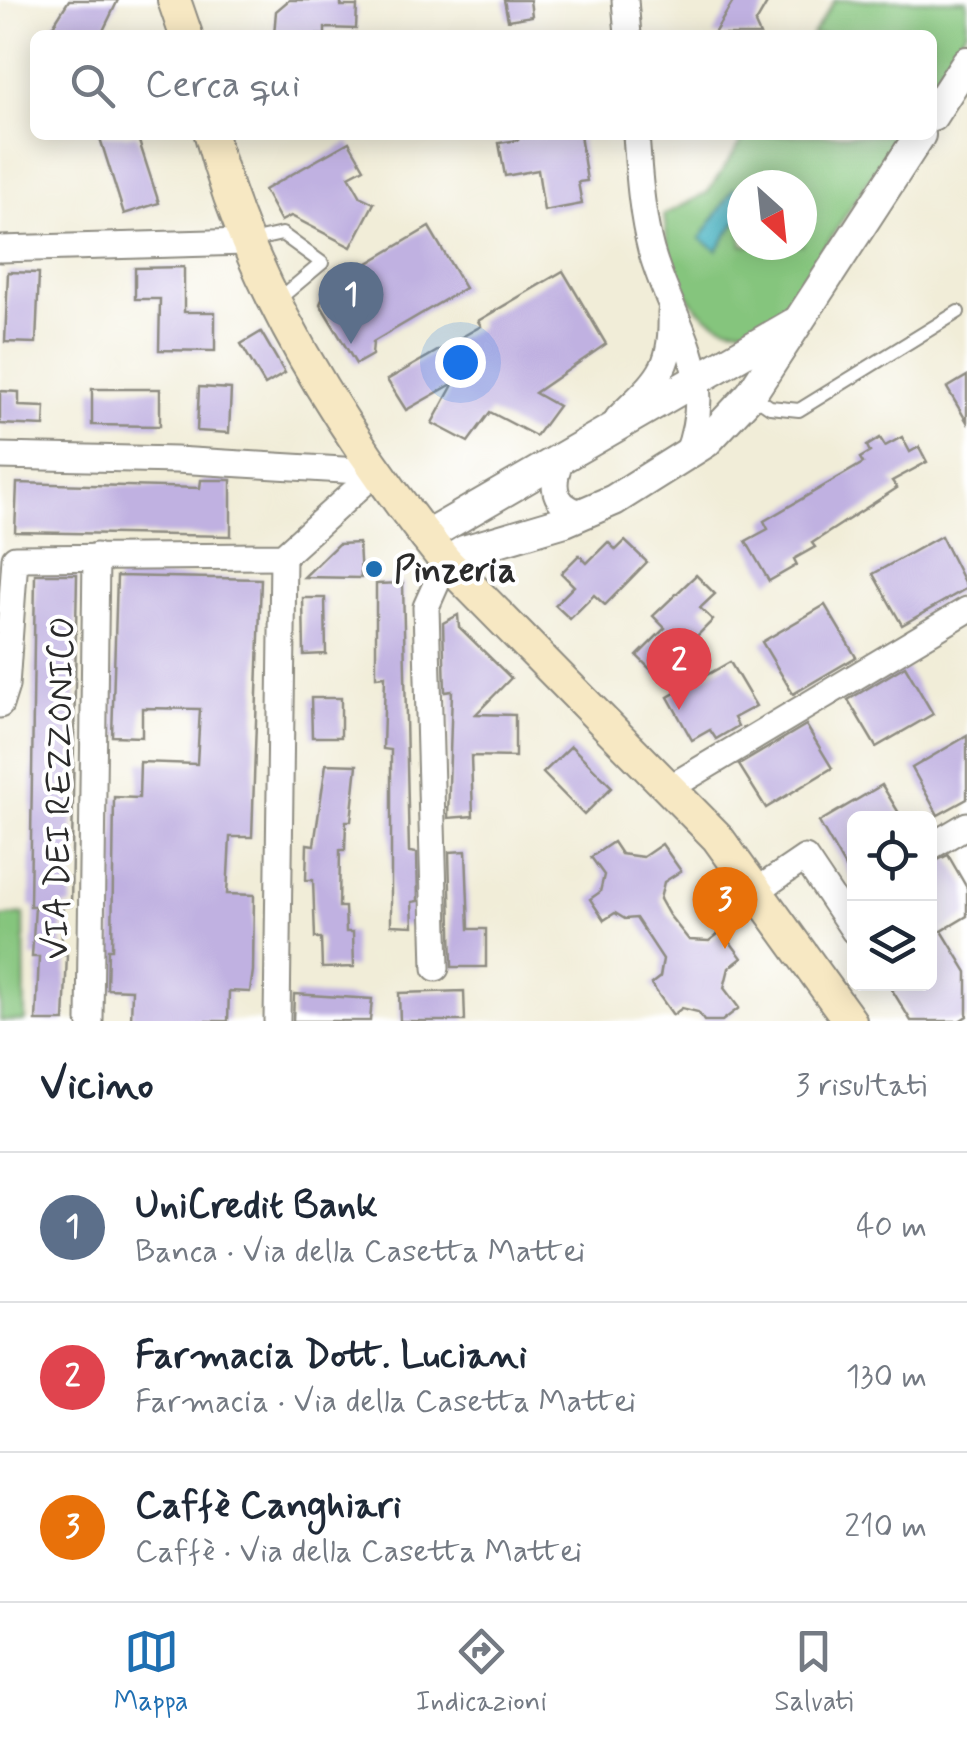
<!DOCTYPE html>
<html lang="it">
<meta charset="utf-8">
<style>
body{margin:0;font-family:Mynerve,sans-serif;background:#f6f6f7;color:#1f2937}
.controls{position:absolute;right:30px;bottom:30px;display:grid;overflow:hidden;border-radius:15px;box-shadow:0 5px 25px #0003}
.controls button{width:90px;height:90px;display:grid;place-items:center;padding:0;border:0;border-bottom:2px solid #e0e1e3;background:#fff;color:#1f2937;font:50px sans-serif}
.compass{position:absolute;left:727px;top:170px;width:90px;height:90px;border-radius:50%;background:#fff;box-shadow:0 5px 25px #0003;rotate:153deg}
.you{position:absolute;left:460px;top:362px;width:35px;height:35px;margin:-25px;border:8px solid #fff;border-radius:50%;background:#1a73e8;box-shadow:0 0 0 15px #1a73e833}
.badge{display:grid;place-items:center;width:65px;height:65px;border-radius:50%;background:#1f6fb2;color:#fff;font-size:32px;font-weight:700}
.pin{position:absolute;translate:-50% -82px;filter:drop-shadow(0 2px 5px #0008)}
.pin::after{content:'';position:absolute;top:52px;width:35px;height:30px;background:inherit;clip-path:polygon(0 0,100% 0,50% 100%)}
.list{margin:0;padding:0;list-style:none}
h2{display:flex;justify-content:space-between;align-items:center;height:130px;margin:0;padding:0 40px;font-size:42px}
h2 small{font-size:32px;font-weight:400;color:#747a83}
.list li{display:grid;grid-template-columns:65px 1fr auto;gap:30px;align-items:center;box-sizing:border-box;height:150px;padding:0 40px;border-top:2px solid #e0e1e3}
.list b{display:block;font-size:38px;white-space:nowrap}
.list p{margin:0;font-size:32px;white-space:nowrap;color:#747a83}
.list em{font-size:32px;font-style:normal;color:#747a83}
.icon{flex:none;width:55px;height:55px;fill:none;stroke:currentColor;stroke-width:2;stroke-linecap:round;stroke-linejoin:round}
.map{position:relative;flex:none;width:967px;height:1021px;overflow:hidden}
.search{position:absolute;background:#fff;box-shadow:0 5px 25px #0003;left:30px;right:30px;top:30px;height:110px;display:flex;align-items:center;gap:25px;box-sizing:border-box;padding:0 35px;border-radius:15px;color:#747a83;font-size:38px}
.sheet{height:580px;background:#fff}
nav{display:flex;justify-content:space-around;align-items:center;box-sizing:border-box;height:140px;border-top:2px solid #e0e1e3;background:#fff;font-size:28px;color:#747a83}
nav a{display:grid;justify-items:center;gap:5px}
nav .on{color:#1f6fb2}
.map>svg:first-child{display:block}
</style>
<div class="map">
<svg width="967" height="1021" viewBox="0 0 967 1021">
<rect width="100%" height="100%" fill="#fff"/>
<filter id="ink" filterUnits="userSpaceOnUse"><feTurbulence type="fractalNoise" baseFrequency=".01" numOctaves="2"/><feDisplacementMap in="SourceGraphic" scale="20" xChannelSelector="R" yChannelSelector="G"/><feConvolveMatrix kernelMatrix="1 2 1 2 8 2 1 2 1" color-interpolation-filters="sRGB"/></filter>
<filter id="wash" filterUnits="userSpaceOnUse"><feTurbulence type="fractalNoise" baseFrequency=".0048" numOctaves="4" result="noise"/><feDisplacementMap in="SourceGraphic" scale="40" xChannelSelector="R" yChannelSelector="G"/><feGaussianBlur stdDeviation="2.25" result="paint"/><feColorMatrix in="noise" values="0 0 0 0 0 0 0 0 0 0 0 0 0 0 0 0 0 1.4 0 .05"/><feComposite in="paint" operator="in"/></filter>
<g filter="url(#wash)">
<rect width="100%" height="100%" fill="#f1edd8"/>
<g fill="#85c57d" stroke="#587854" stroke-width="2.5" fill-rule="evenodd">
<polygon points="835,0 967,0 967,29 932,83 932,35 812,35"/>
<path d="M746,135H898L789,302C741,353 691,322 672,262C667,247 666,230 664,215L708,192ZM742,185H802V245H742Z"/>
<polygon points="24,914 25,1021 0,1021 0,917"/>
</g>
<polygon fill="#46b3c2" stroke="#386f76" stroke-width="2.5" points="734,188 742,193 742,213 717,250 700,239"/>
<g id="blocks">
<g fill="#c0b1e1">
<polygon points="69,0 118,0 101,35 47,35"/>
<polygon points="289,0 341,0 341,6 357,6 356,29 325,28 325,35 274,35 276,11"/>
<polygon points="504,0 530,0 532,16 508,20"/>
<polygon points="734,0 769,0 755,24 760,35 713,35"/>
<polygon points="99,135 137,135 159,203 124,214"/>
<polygon points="517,135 580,135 587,181 578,182 582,204 544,211 538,170 505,176 499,143 518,140"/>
<polygon points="349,142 364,168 349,176 361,197 374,203 351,247 291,216 281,221 264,190"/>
<polygon points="429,227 465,288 373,342 372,355 356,364 320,304 328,287 335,290 339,280 347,283 353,272"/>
<polygon points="184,267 184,312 215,312 215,351 159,350 160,299 135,299 135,268"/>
<polygon points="563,271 606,344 535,393 558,406 536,436 490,412 468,442 432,423 454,383 406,410 387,380 481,326 478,321"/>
<polygon points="8,272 39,273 36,343 5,342"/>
<polygon points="261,332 285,373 265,385 241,344"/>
<polygon points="967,376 967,422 947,388"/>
<polygon points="199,387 231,389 229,433 197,431"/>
<polygon points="92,389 160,389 160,426 92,425"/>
<polygon points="0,391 19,392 19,406 45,407 44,426 0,424"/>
<polygon points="902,437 910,452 919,447 927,462 892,481 897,488 812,543 815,547 794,559 797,565 769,581 746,541 768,529 764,521 863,463 860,458 870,452 867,446 880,438 885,446"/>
<polygon points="201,480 231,480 231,536 15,532 17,483 200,488"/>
<polygon points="941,536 967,588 902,625 873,574"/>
<polygon points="625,541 647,562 605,605 594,595 570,619 555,605 574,586 561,573 579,555 587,563 608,542 616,550"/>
<polygon points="359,543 361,578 304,577 338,544"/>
<polygon points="35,574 77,574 71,906 63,906 61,955 67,955 64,1021 36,1021 39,957 32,957 35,906 30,906"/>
<polygon points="696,575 715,594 700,608 713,620 657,676 637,656 665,628 653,616"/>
<polygon points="117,576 261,579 252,837 230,837 227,894 254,895 253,971 250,992 229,991 228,1021 131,1021 132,990 107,989 108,949 112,949 114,797 139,798 140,762 197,764 200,709 142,708 142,737 112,736"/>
<polygon points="403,583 409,852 417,853 418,901 412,902 413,926 391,925 391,750 383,749 385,676 376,677 376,584"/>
<polygon points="303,598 325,598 326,654 304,655"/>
<polygon points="825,605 856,657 793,694 762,642"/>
<polygon points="458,615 459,627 511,678 476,714 515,715 515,757 471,756 473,816 448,818 452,691 445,692 443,623"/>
<polygon points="730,662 756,706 734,718 738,726 716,739 710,730 692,740 668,697"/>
<polygon points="905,666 933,714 876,747 848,700"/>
<polygon points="311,698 341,698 341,737 312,737"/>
<polygon points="806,725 832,768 766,808 739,765"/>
<polygon points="967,736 967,799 938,815 912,768"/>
<polygon points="571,746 612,787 584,815 543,773"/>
<polygon points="326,764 357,765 351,821 346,821 345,850 340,850 339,907 345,907 346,932 353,932 354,967 322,968 321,938 315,938 313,880 306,880 307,844 314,845"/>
<polygon points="882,785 902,818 854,818 854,883 819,822"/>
<polygon points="613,842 621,854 643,857 662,844 681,871 664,882 660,899 669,915 689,940 709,941 722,931 742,958 729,968 724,988 739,1008 722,1021 704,1021 698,1012 682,1008 673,1015 651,984 660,977 663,959 636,918 625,919 615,913 604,920 590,899 600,892 604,875 591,857"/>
<polygon points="466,851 469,929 486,929 486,967 452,967 449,852"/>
<polygon points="948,855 967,888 967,916 942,931 967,972 967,1016 959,1021 911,1021 892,990 902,984 930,984 930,864"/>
<polygon points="464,991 465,1021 400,1021 399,993"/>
<polygon points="294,994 372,999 370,1021 293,1021"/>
</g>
</g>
</g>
<g filter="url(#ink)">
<use href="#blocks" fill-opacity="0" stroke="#8e8c82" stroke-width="2.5"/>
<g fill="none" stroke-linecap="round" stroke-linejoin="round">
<defs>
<g id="service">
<polyline points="250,241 282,234 322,263 278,300"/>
<polyline points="751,394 770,407 799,410 958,312"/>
</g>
<g id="minor">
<polyline points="625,0 628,35"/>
<path d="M636,135C639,173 641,212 651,250C673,327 719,371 687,455"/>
<polyline points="0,249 246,242"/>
<path d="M618,418C657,379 673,371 671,313"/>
<polyline points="0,456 176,460 376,472"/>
<path d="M560,462C549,490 556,508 586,514"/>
<polyline points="0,705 6,686 15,558 283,556 376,472"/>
<polyline points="671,787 967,610"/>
<polyline points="930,847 967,825"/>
<polyline points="758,890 805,858 854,931"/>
<polyline points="436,968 426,607 446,562"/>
<polyline points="90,1021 96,556"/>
<polyline points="277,1021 283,556"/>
</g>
<g id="tertiary">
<polyline points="932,116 967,62"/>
<polyline points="425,537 793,324"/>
<polyline points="446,562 464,551 565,521 614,500 706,442 751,394 920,135"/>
</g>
<g id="secondary">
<polyline points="174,0 186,35"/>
<path d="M211,135C252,292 345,437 446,562L717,837L850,1021"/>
</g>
</defs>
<use href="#service" stroke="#8e8c82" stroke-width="16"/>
<use href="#minor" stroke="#8e8c82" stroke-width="29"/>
<use href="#tertiary" stroke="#8e8c82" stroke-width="34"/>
<use href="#secondary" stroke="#8e8c82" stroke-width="36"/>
<use href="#service" stroke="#fff" stroke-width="12"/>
<use href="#minor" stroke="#fff" stroke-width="25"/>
<use href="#tertiary" stroke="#fff" stroke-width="30"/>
<use href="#secondary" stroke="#f7e8c3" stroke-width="32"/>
</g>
</g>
<circle fill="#1f6fb2" stroke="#fff" stroke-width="4" cx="374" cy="569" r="10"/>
<g text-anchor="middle" stroke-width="8" stroke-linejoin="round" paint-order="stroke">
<g font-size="35" font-weight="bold" fill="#2b2b2b" stroke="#fff" text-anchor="start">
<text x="394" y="581">Pinzeria</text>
</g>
<g font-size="35" fill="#2b2b2b" stroke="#fff">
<text transform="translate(58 788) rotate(-89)" y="12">VIA DEI REZZONICO</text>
</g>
</g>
</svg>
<div class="controls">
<button><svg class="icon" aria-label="locate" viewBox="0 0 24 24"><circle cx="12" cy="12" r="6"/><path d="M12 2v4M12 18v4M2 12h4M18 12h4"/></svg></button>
<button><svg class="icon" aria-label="layers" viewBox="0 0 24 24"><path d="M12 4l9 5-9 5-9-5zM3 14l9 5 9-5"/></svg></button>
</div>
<svg class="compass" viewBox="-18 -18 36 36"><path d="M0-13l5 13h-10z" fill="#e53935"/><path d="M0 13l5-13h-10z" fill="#747a83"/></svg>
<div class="you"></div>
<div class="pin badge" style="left:351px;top:344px;background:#5c6f8a">1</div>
<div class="pin badge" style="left:679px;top:710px;background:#e0444e">2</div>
<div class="pin badge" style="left:725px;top:949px;background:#e8710a">3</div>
<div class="search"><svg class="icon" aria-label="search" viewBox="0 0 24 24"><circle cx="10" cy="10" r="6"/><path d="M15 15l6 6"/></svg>Cerca qui</div>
</div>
<section class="sheet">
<h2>Vicino<small>3 risultati</small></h2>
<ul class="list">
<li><span class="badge" style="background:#5c6f8a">1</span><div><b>UniCredit Bank</b><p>Banca · Via della Casetta Mattei</p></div><em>40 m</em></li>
<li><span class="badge" style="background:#e0444e">2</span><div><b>Farmacia Dott. Luciani</b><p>Farmacia · Via della Casetta Mattei</p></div><em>130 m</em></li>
<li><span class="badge" style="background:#e8710a">3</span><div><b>Caffè Canghiari</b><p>Caffè · Via della Casetta Mattei</p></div><em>210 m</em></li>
</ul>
</section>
<nav>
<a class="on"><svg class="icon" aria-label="map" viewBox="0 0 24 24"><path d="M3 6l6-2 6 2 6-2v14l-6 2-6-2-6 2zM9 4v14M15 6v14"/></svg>Mappa</a>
<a><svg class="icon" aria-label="directions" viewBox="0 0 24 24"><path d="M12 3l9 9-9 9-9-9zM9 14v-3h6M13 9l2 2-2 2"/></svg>Indicazioni</a>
<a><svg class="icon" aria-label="saved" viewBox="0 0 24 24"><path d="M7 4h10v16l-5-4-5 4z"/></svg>Salvati</a>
</nav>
